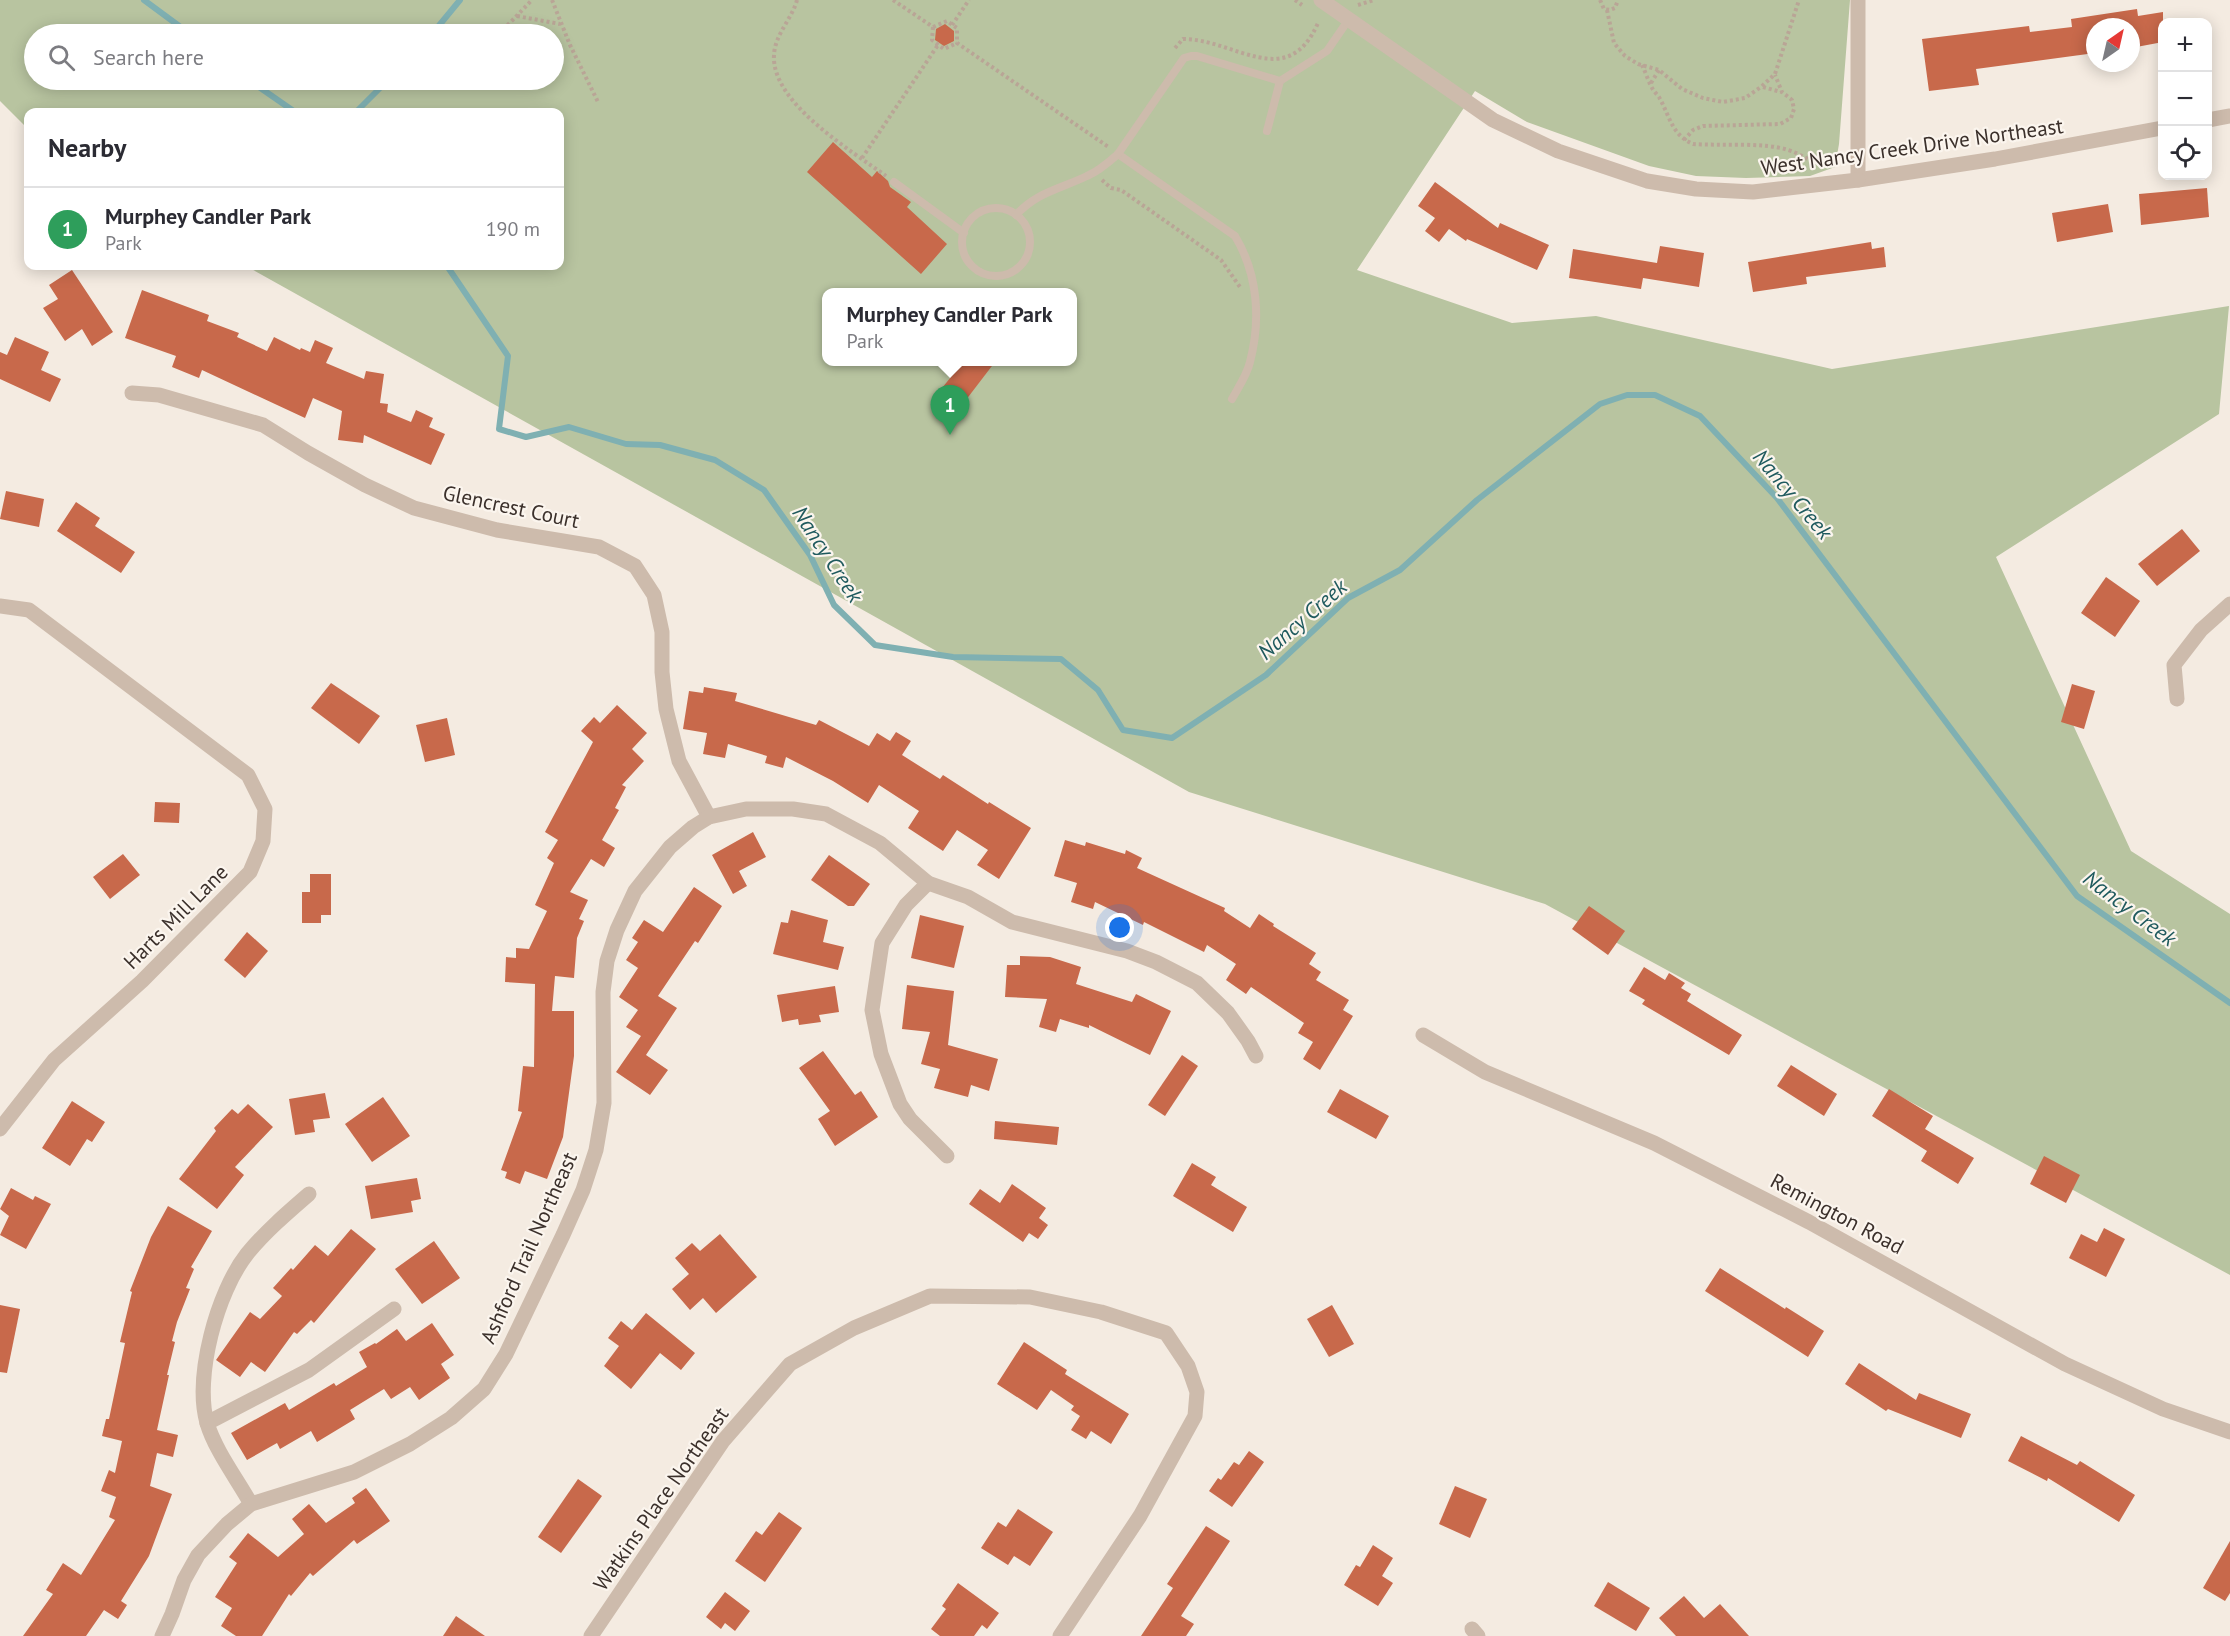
<!DOCTYPE html>
<meta charset="utf-8">
<style>
body{margin:0;font-family:"PT Sans",sans-serif;background:#f2f2f3;color:#2b2b33}
.controls{position:absolute;right:18px;top:18px;display:grid;overflow:hidden;border-radius:12px;box-shadow:0 3px 15px #0003}
.controls button{width:54px;height:54px;display:grid;place-items:center;padding:0;border:0;border-bottom:2px solid #e1e1e2;background:#fff;color:#2b2b33;font:30px sans-serif}
.compass{position:absolute;left:2086px;top:18px;width:54px;height:54px;border-radius:50%;background:#fff;box-shadow:0 3px 15px #0003;rotate:34deg}
.you{position:absolute;left:1120px;top:928px;width:21px;height:21px;margin:-15px;border:4px solid #fff;border-radius:50%;background:#1a73e8;box-shadow:0 0 0 9px #1a73e833}
.badge{display:grid;place-items:center;width:39px;height:39px;border-radius:50%;background:#0b8043;color:#fff;font-size:20px;font-weight:700}
.pin{position:absolute;translate:-50% -50px;filter:drop-shadow(0 2px 3px #0008)}
.pin::after{content:'';position:absolute;top:32px;width:21px;height:18px;background:inherit;clip-path:polygon(0 0,100% 0,50% 100%)}
.popup{position:absolute;left:822px;top:288px;width:255px;height:78px;box-sizing:border-box;display:grid;place-content:center;border-radius:12px;background:#fff;filter:drop-shadow(0 2px 4px #0005);font-size:20px;white-space:nowrap;color:#7c7c81}
.popup b{font-size:22px;color:#2b2b33}
.popup::after{content:'';position:absolute;left:50%;top:100%;margin-left:-12px;border:12px solid transparent;border-top-color:#fff}
.list{margin:0;padding:0;list-style:none}
h2{display:flex;justify-content:space-between;align-items:center;height:78px;margin:0;padding:0 24px;font-size:26px}
h2 small{font-size:20px;font-weight:400;color:#7c7c81}
.list li{display:grid;grid-template-columns:39px 1fr auto;gap:18px;align-items:center;box-sizing:border-box;height:84px;padding:0 24px;border-top:2px solid #e1e1e2}
.list b{display:block;font-size:22px;white-space:nowrap}
.list p{margin:0;font-size:20px;white-space:nowrap;color:#7c7c81}
.list em{font-size:20px;font-style:normal;color:#7c7c81}
.icon{flex:none;width:33px;height:33px;fill:none;stroke:currentColor;stroke-width:2;stroke-linecap:round;stroke-linejoin:round}
.map{position:relative;flex:none;width:2230px;height:1636px;overflow:hidden}
.search{position:absolute;background:#fff;box-shadow:0 3px 15px #0003;left:24px;top:24px;width:540px;height:66px;display:flex;align-items:center;gap:15px;box-sizing:border-box;padding:0 21px;border-radius:33px;color:#7c7c81;font-size:22px}
.panel{position:absolute;background:#fff;box-shadow:0 3px 15px #0003;left:24px;top:108px;width:540px;height:162px;border-radius:12px}
.map>svg:first-child{display:block}
</style>
<div class="map">
<svg width="2230" height="1636" viewBox="0 0 2230 1636">
<rect width="100%" height="100%" fill="#f4ebe1"/>
<path fill="#b8c4a0" fill-rule="evenodd" d="M0,0H1850L1839,144L1835,167L1810,176L1746,178L1696,176L1649,166L1527,122L1475,91L1357,270L1512,323L1596,316L1832,369L2229,306L2219,414L1996,557L2131,851L2230,914V1275L1545,904L1189,792L246,266H560V112H28V129L0,101ZM34,34H554V80H34ZM827,292H1073V362H827Z"/>
<g fill="none" stroke-linecap="round" stroke-linejoin="round">
<g stroke="#7fb0b2" stroke-width="6">
<polyline points="144,0 190,34"/>
<polyline points="432,34 460,0"/>
<polyline points="249,80 295,112"/>
<polyline points="356,112 388,80"/>
<polyline points="447,266 508,356 499,429 526,437 569,427 626,444 660,445 715,460 764,490 810,555 834,605 875,645 953,657 1061,659 1098,690 1123,730 1172,738 1266,675 1348,598 1400,570 1477,500 1600,404 1627,395 1655,395 1700,416 1777,498 2077,896 2230,1003"/>
</g>
</g>
<g fill="#c8694b">
<polygon points="2137,9 2138,16 2163,12 2163,42 2131,48 2131,27 2095,27 2095,53 1976,69 1979,85 1929,91 1922,39 2029,26 2030,32 2072,27 2071,19"/>
<polygon points="945,24 954,31 954,41 944,46 935,40 936,29"/>
<polygon points="833,142 872,177 877,171 888,181 890,187 911,202 907,207 947,244 921,274 807,172"/>
<polygon points="1435,182 1498,228 1500,223 1549,245 1537,270 1467,239 1466,241 1449,229 1439,242 1425,231 1435,218 1418,206"/>
<polygon points="2207,188 2209,217 2141,225 2139,194"/>
<polygon points="2108,204 2113,232 2057,242 2052,213"/>
<polygon points="1871,242 1872,249 1884,247 1886,267 1806,277 1807,284 1753,292 1748,262"/>
<polygon points="1660,246 1704,253 1699,287 1643,278 1641,289 1569,278 1573,249 1657,263"/>
<polygon points="72,270 113,332 92,346 82,329 65,341 43,308 58,299 49,285"/>
<polygon points="142,290 209,315 207,321 239,333 237,337 267,351 274,337 300,350 301,348 310,352 315,340 333,348 326,363 364,379 366,371 384,374 380,403 388,404 387,412 411,422 416,410 433,418 429,427 445,434 431,465 364,435 363,443 338,440 342,411 313,398 305,418 202,370 199,378 172,367 176,356 125,338"/>
<polygon points="15,337 49,352 41,370 61,379 50,402 0,379 0,352 7,355"/>
<polygon points="963,362 995,362 959,409 938,393"/>
<polygon points="6,491 44,499 39,527 0,519"/>
<polygon points="76,502 100,518 95,526 135,552 121,573 57,531"/>
<polygon points="2182,529 2200,551 2157,586 2138,564"/>
<polygon points="2106,577 2140,601 2115,637 2081,613"/>
<polygon points="331,683 380,716 359,744 311,708"/>
<polygon points="2072,684 2095,691 2084,729 2061,722"/>
<polygon points="704,687 737,693 735,701 816,725 819,720 869,746 877,733 890,741 896,732 911,741 902,755 940,779 943,775 988,804 989,802 1031,828 999,879 977,865 988,850 957,830 943,851 908,828 919,811 879,785 868,803 833,781 786,757 783,768 765,763 767,756 728,744 725,758 703,754 707,733 683,729 689,691 703,693"/>
<polygon points="617,705 647,733 632,749 644,761 622,785 626,787 615,808 619,810 602,840 615,848 604,867 591,859 570,892 588,900 579,919 584,921 577,938 574,978 555,976 552,1011 574,1011 574,1056 563,1137 547,1179 525,1171 520,1184 505,1178 507,1172 501,1170 522,1112 518,1111 523,1066 534,1067 535,984 505,982 506,957 516,958 516,948 529,949 547,911 535,905 554,863 547,858 558,840 545,832 593,742 581,731 594,717 600,723"/>
<polygon points="447,718 455,755 425,762 416,725"/>
<polygon points="155,802 180,803 179,823 154,822"/>
<polygon points="753,832 766,857 739,871 747,886 733,894 712,855"/>
<polygon points="1065,840 1085,846 1086,842 1125,854 1126,850 1142,858 1137,868 1225,908 1224,911 1250,928 1259,914 1274,924 1273,926 1316,953 1309,964 1321,972 1316,980 1349,1000 1343,1010 1353,1016 1320,1070 1303,1059 1313,1042 1298,1033 1304,1023 1251,987 1246,994 1226,980 1236,964 1207,945 1204,952 1144,922 1143,925 1095,902 1093,909 1071,902 1077,883 1054,876"/>
<polygon points="123,854 140,875 110,899 93,877"/>
<polygon points="829,855 870,884 854,906 848,906 811,880"/>
<polygon points="310,874 331,874 331,915 321,915 321,923 302,923 302,892 310,892"/>
<polygon points="694,887 722,906 698,943 695,941 658,996 677,1008 646,1055 668,1070 650,1095 616,1072 641,1036 626,1027 638,1010 619,997 638,968 626,960 638,942 632,938 644,920 663,932"/>
<polygon points="1589,906 1625,931 1608,955 1572,929"/>
<polygon points="791,910 828,920 823,942 844,947 838,970 773,954 781,922 788,923"/>
<polygon points="920,915 964,926 954,968 911,958"/>
<polygon points="247,932 268,951 245,978 224,960"/>
<polygon points="1020,956 1050,957 1081,967 1076,984 1132,1002 1136,994 1171,1011 1150,1055 1089,1025 1089,1028 1060,1019 1056,1032 1039,1027 1047,999 1005,997 1007,965 1020,965"/>
<polygon points="1644,967 1665,980 1669,973 1685,983 1681,988 1691,994 1687,1001 1742,1035 1729,1055 1642,1004 1645,1000 1629,991"/>
<polygon points="907,985 954,991 948,1045 998,1059 989,1091 971,1085 968,1097 934,1088 940,1069 921,1064 930,1032 902,1029"/>
<polygon points="835,986 839,1012 819,1015 821,1022 799,1025 798,1019 782,1022 777,995"/>
<polygon points="823,1051 855,1095 861,1091 878,1117 835,1146 818,1119 830,1111 799,1068"/>
<polygon points="1182,1055 1198,1066 1165,1116 1148,1105"/>
<polygon points="1791,1065 1837,1094 1824,1116 1777,1086"/>
<polygon points="1340,1089 1389,1116 1376,1139 1327,1112"/>
<polygon points="1889,1089 1933,1116 1925,1129 1974,1158 1958,1184 1921,1161 1927,1151 1872,1116"/>
<polygon points="325,1093 330,1118 313,1120 315,1132 295,1135 289,1099"/>
<polygon points="383,1097 410,1136 372,1162 345,1124"/>
<polygon points="72,1101 105,1122 92,1142 87,1139 70,1166 42,1148"/>
<polygon points="248,1104 273,1127 235,1167 244,1175 217,1209 179,1179 216,1131 214,1128 232,1109 238,1114"/>
<polygon points="995,1121 1059,1127 1057,1145 994,1139"/>
<polygon points="2044,1156 2080,1175 2066,1203 2030,1184"/>
<polygon points="1192,1163 1216,1177 1211,1185 1247,1207 1233,1232 1173,1196"/>
<polygon points="417,1178 421,1199 411,1201 413,1212 371,1219 365,1186"/>
<polygon points="1012,1184 1046,1208 1039,1218 1048,1225 1038,1239 1029,1233 1023,1242 969,1204 980,1189 1000,1203"/>
<polygon points="11,1188 33,1200 35,1196 51,1204 26,1249 0,1235 9,1216 0,1209"/>
<polygon points="168,1206 212,1231 191,1267 194,1269 186,1288 190,1289 177,1322 172,1341 175,1342 167,1375 169,1375 157,1430 178,1435 173,1457 157,1453 150,1486 172,1494 149,1556 121,1601 127,1605 118,1619 104,1610 86,1636 23,1636 53,1594 46,1590 63,1563 81,1575 115,1520 109,1517 116,1497 101,1491 109,1470 115,1473 122,1441 102,1436 106,1419 109,1419 125,1343 120,1342 132,1292 130,1291 151,1237"/>
<polygon points="2104,1228 2125,1239 2106,1277 2069,1258 2081,1234 2097,1242"/>
<polygon points="351,1229 376,1249 314,1323 311,1320 297,1334 294,1332 265,1372 251,1362 240,1377 216,1360 250,1312 260,1319 282,1296 273,1288 291,1268 293,1270 315,1245 328,1256"/>
<polygon points="720,1234 757,1277 716,1313 703,1298 690,1310 672,1289 689,1274 675,1258 692,1243 700,1251"/>
<polygon points="434,1241 460,1278 422,1304 395,1269"/>
<polygon points="1720,1268 1785,1309 1786,1307 1824,1331 1808,1357 1705,1291"/>
<polygon points="0,1305 20,1309 7,1373 0,1372"/>
<polygon points="1332,1305 1354,1344 1329,1357 1307,1319"/>
<polygon points="646,1313 695,1353 681,1370 660,1353 631,1389 604,1366 619,1346 608,1338 621,1321 632,1330"/>
<polygon points="432,1323 454,1355 441,1364 450,1378 419,1400 410,1387 391,1399 384,1389 350,1410 355,1419 317,1442 311,1431 280,1449 277,1443 247,1460 231,1433 285,1403 289,1410 334,1383 336,1386 367,1367 359,1352 375,1343 376,1344 397,1329 406,1341"/>
<polygon points="1024,1342 1067,1370 1065,1374 1129,1414 1111,1444 1091,1431 1086,1439 1071,1430 1080,1416 1071,1410 1074,1406 1051,1390 1037,1410 997,1384"/>
<polygon points="1859,1363 1916,1400 1919,1393 1971,1414 1961,1438 1888,1409 1886,1411 1845,1384"/>
<polygon points="2021,1436 2077,1465 2080,1461 2135,1495 2119,1522 2048,1478 2047,1481 2008,1461"/>
<polygon points="1249,1451 1264,1462 1232,1507 1209,1491 1218,1478 1221,1480 1234,1462 1239,1465"/>
<polygon points="578,1479 602,1496 561,1553 538,1537"/>
<polygon points="1455,1486 1487,1499 1470,1538 1439,1524"/>
<polygon points="366,1488 390,1521 357,1544 354,1540 313,1576 310,1573 291,1596 289,1594 262,1636 236,1636 221,1626 232,1608 215,1597 237,1563 229,1557 248,1533 278,1557 304,1534 292,1519 309,1504 326,1523 355,1503 352,1498"/>
<polygon points="1018,1509 1053,1532 1030,1566 1014,1556 1008,1565 981,1548 998,1522 1006,1527"/>
<polygon points="779,1512 802,1528 765,1582 735,1561 756,1531 762,1535"/>
<polygon points="1206,1526 1230,1541 1181,1616 1194,1624 1186,1636 1141,1636 1173,1588 1167,1584"/>
<polygon points="2230,1541 2230,1593 2225,1601 2203,1588"/>
<polygon points="1373,1545 1393,1558 1382,1576 1393,1583 1378,1606 1344,1585 1356,1565 1360,1567"/>
<polygon points="1608,1582 1650,1608 1636,1631 1594,1606"/>
<polygon points="958,1583 999,1613 987,1629 982,1625 974,1636 940,1636 931,1629 946,1609 942,1606"/>
<polygon points="725,1592 750,1611 735,1631 725,1623 721,1629 706,1617"/>
<polygon points="1684,1596 1704,1618 1720,1604 1749,1636 1676,1636 1659,1618"/>
<polygon points="456,1616 485,1636 443,1636"/>
</g>
<g fill="none" stroke-linecap="round" stroke-linejoin="round">
<g stroke="#b9a596" stroke-width="4" stroke-dasharray="3 3" stroke-linecap="butt">
<polyline points="552,0 570,45 598,102"/>
<path d="M797,0C792,19 775,34 774,55C771,103 852,151 886,176"/>
<polyline points="893,0 933,27"/>
<polyline points="1295,0 1302,5"/>
<polyline points="1600,0 1604,9 1610,10 1615,8 1618,0"/>
<polyline points="1358,5 1374,0"/>
<polyline points="1607,10 1614,43 1625,56 1638,64 1659,70 1682,89 1703,98 1723,102 1745,98 1761,87 1775,74 1799,0"/>
<polyline points="517,16 560,24"/>
<polyline points="952,25 969,0"/>
<polyline points="933,27 947,21 957,28 957,43 1110,148"/>
<polyline points="933,27 932,40 944,49 957,43"/>
<polyline points="499,34 532,0"/>
<path d="M1175,48L1183,39C1235,39 1287,93 1318,23"/>
<path d="M1642,65C1646,73 1649,84 1654,91C1656,94 1659,96 1660,99C1670,117 1672,135 1693,144C1720,146 1764,142 1788,150C1810,157 1806,164 1833,162"/>
<polyline points="1651,83 1659,70"/>
<polyline points="1763,87 1781,92"/>
<polyline points="1684,140 1693,130 1703,126 1780,124 1791,118 1794,109 1792,100 1782,92 1775,75"/>
<polyline points="862,158 938,45"/>
<polyline points="1102,180 1111,188 1121,190 1221,260 1240,287"/>
</g>
<g stroke="#cdbbac" stroke-width="8">
<polyline points="1267,131 1280,81 1327,51 1349,19"/>
<path d="M1118,154L1235,236C1258,274 1261,320 1250,362C1247,375 1238,388 1232,399"/>
<polyline points="894,182 964,233"/>
<circle cx="996" cy="242" r="34"/>
<path d="M1016,215C1037,192 1060,189 1087,176C1099,171 1109,162 1118,154L1184,58L1191,56H1197L1280,81"/>
</g>
<g stroke="#cdbbac" stroke-width="15">
<polyline points="1858,0 1858,180 1995,159 2162,128"/>
<polyline points="2208,120 2230,116"/>
<polyline points="132,393 159,395 263,425 308,453 365,485 414,508 497,530 599,547 635,566 654,595 662,632 662,672 666,709 679,761 709,817"/>
<polyline points="0,606 29,610 248,775 265,809 263,841 250,872 142,981 54,1060 0,1129"/>
<polyline points="2177,699 2174,665 2201,630 2230,604"/>
<polyline points="928,883 906,905 882,943 872,1010 881,1054 900,1104 910,1119 947,1156"/>
<polyline points="1423,1035 1485,1072 1654,1143 1809,1222 2065,1364 2163,1409 2230,1432"/>
<polyline points="207,1423 309,1370 394,1309"/>
<path d="M251,1504C237,1479 215,1450 207,1423C194,1377 217,1292 247,1254C265,1232 287,1213 309,1194"/>
<polyline points="1472,1629 1478,1636"/>
<polyline points="162,1636 172,1614 184,1580 198,1555 227,1524 251,1504 354,1472 410,1444 451,1418 484,1389 506,1354 563,1235 583,1190 596,1150 604,1103 603,992 607,961 617,930 635,891 670,847 693,827 709,817 746,809 793,809 826,814 880,843 928,883 968,897 1012,922 1127,951 1156,962 1197,983 1228,1013 1248,1041 1256,1056"/>
<polyline points="591,1636 723,1441 790,1364 854,1328 930,1296 1030,1297 1101,1312 1166,1333 1188,1366 1197,1392 1195,1416 1140,1516 1060,1636"/>
</g>
<polyline stroke="#cdbbac" stroke-width="15" points="1321,0 1493,120 1558,151 1647,181 1696,189 1753,192 1858,180"/>
</g>
<g text-anchor="middle" stroke-width="4.5" stroke-linejoin="round" paint-order="stroke">
<g font-size="21" fill="#3b302b" stroke="#fbf5ee">
<text transform="translate(1912 147) rotate(-8)" y="7">West Nancy Creek Drive Northeast</text>
<text transform="translate(511 507) rotate(12)" y="7">Glencrest Court</text>
<text transform="translate(176 917) rotate(-45)" y="7">Harts Mill Lane</text>
<text transform="translate(1837 1214) rotate(28)" y="7">Remington Road</text>
<text transform="translate(529 1248) rotate(-66)" y="7">Ashford Trail Northeast</text>
<text transform="translate(661 1499) rotate(-55)" y="7">Watkins Place Northeast</text>
</g>
<g font-size="22" font-style="italic" fill="#1f5a5e" stroke="#fbf5ee">
<text transform="translate(1793 494) rotate(50)" y="8">Nancy Creek</text>
<text transform="translate(828 554) rotate(57)" y="8">Nancy Creek</text>
<text transform="translate(1302 619) rotate(-41)" y="8">Nancy Creek</text>
<text transform="translate(2130 908) rotate(37)" y="8">Nancy Creek</text>
</g>
</g>
</svg>
<div class="controls">
<button>+</button>
<button>−</button>
<button><svg class="icon" aria-label="locate" viewBox="0 0 24 24"><circle cx="12" cy="12" r="6"/><path d="M12 2v4M12 18v4M2 12h4M18 12h4"/></svg></button>
</div>
<svg class="compass" viewBox="-18 -18 36 36"><path d="M0-13l5 13h-10z" fill="#e53935"/><path d="M0 13l5-13h-10z" fill="#7c7c81"/></svg>
<div class="you"></div>
<div class="pin badge" style="left:950px;top:435px;background:#2e9e5b">1</div>
<div class="popup"><b>Murphey Candler Park</b>Park</div>
<div class="search"><svg class="icon" aria-label="search" viewBox="0 0 24 24"><circle cx="10" cy="10" r="6"/><path d="M15 15l6 6"/></svg>Search here</div>
<section class="panel">
<h2>Nearby<small></small></h2>
<ul class="list">
<li><span class="badge" style="background:#2e9e5b">1</span><div><b>Murphey Candler Park</b><p>Park</p></div><em>190 m</em></li>
</ul>
</section>
</div>
